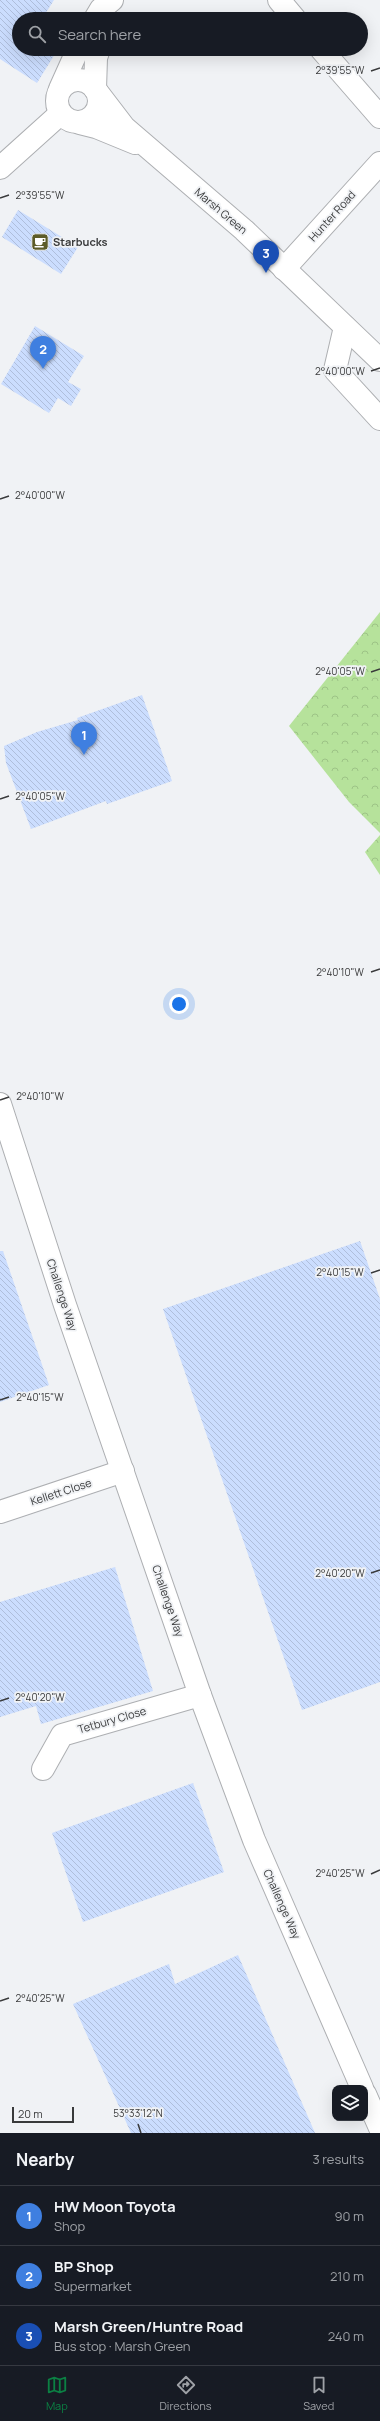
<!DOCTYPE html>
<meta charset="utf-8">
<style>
body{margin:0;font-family:Manrope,sans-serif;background:#242831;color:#f1f3f6}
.controls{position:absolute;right:12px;bottom:12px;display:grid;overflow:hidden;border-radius:8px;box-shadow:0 4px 16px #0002}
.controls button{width:36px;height:36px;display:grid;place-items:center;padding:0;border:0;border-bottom:1px solid #363941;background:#171b24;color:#f1f3f6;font:20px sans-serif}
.scale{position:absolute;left:12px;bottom:10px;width:62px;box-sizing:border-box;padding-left:4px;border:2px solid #393a3b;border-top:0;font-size:11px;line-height:14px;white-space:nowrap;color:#393a3b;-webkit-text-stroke:3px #f0f2f5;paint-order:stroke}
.you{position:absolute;left:179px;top:1004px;width:14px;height:14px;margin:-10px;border:3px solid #fff;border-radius:50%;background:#1a73e8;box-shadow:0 0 0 6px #1a73e833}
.badge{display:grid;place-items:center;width:26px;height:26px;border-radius:50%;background:#0b8043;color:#fff;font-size:13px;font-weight:700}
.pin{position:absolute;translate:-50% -33px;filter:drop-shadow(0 1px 2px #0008)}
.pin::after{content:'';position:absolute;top:21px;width:14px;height:12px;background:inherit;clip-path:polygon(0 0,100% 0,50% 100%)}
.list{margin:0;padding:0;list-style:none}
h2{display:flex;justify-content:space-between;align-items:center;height:52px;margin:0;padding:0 16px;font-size:17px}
h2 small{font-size:13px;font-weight:400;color:#9ea1a6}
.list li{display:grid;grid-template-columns:26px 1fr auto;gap:12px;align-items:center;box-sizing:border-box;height:60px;padding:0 16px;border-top:1px solid #363941}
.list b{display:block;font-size:15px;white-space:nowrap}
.list p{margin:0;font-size:13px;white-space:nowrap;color:#9ea1a6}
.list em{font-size:13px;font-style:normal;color:#9ea1a6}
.icon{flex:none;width:22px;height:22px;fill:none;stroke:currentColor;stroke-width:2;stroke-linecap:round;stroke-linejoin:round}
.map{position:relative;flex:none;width:380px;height:2133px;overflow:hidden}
.search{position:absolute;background:#171b24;box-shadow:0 4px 16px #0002;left:12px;right:12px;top:12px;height:44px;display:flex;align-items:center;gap:10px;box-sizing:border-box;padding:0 14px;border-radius:22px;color:#9ea1a6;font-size:15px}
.sheet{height:232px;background:#171b24}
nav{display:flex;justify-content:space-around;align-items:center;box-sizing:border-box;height:56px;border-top:1px solid #363941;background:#171b24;font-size:11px;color:#9ea1a6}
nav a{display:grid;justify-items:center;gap:2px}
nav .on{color:#0b8043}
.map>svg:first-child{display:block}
</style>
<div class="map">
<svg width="380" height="2133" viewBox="0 0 380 2133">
<defs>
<pattern id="forest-crowns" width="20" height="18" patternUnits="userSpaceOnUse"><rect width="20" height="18" fill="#b6e29b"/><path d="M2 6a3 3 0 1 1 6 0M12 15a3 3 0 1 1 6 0" fill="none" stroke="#9dc386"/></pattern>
<pattern id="building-back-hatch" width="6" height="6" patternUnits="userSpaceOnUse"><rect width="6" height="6" fill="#cbddfe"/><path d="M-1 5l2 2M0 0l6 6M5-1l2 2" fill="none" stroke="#afbedb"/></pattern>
</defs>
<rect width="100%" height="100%" fill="#f0f2f5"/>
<g fill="url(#forest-crowns)">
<polygon points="380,612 380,833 349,802 289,726"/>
<polygon points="380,835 380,875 365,852"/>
</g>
<g fill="url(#building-back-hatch)">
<polygon points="0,0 54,0 42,19 19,19 19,49 58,49 37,83 0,59"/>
<polygon points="18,210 78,247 61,274 2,237"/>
<polygon points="35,326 84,356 68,382 81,389 71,406 58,398 49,413 1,384"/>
<polygon points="142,695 172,781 107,804 106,801 31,829 6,763 4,746 37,732 78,720 77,718"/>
<polygon points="360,1241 380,1299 380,1682 302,1710 163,1309"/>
<polygon points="0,1251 3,1251 49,1385 0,1402"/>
<polygon points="115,1567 153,1691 41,1724 36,1706 0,1717 0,1602"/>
<polygon points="193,1783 224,1872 83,1922 52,1833"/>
<polygon points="238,1955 315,2133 131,2133 73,2004 169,1964 175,1984"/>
</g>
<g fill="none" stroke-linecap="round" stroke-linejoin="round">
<defs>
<g id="minor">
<polyline points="279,0 295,19"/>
<polyline points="95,19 101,9 112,0"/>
<polyline points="321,49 380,117"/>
<circle cx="78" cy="101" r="21"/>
<polyline points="60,89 78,49"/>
<polyline points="95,89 96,58 99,49"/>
<polyline points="98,93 124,127 244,230 380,360"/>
<polyline points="80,123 96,127 135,143"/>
<polyline points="0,168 60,114"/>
<polyline points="284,269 380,163"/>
<polyline points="345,327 335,370 380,419"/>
<polyline points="0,1104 65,1305 200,1695 254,1840 362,2088"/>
<polyline points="0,1512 123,1471"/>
<polyline points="43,1769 62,1735 200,1695"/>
<polyline points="365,2094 380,2128"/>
</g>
</defs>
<use href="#minor" stroke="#adafb2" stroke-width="24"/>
<use href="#minor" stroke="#fff" stroke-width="22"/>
</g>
<path fill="none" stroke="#393a3b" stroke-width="1.5" d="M371,71L380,68M0,198L9,195M371,371L380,368M0,499L9,496M371,672L380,669M0,799L9,796M371,972L380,969M0,1100L9,1097M371,1273L380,1270M0,1400L9,1397M371,1573L380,1570M0,1701L9,1698M371,1874L380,1870M0,2001L9,1998M138,2124L141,2133"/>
<defs>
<symbol id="cafe-square" viewBox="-11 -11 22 22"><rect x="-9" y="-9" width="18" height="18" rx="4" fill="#5d5c29" stroke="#f0f2f5"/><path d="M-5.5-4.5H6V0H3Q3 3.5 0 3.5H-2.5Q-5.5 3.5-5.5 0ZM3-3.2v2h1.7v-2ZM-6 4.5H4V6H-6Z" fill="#fff"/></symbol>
</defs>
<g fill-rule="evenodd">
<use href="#cafe-square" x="30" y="232" width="20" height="20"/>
</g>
<g text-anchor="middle" stroke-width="3.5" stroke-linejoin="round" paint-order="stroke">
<g font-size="11" fill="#393a3b" stroke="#f0f2f5">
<text transform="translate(221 211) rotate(40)" y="4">Marsh Green</text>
<text transform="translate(332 216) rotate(-48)" y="4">Hunter Road</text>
<text transform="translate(62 1295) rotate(72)" y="4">Challenge Way</text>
<text transform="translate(61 1492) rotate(-18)" y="4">Kellett Close</text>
<text transform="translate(168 1601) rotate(71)" y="4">Challenge Way</text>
<text transform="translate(112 1720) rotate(-16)" y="4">Tetbury Close</text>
<text transform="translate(282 1904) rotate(66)" y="4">Challenge Way</text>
</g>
<g font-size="11" font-weight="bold" fill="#393a3b" stroke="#f0f2f5" text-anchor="start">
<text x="53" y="246">Starbucks</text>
</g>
</g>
<g font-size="10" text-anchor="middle" fill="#393a3b" stroke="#f0f2f5" stroke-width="3.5" stroke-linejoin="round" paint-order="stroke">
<text x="340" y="74">2°39'55"W</text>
<text x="40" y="199">2°39'55"W</text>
<text x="340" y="375">2°40'00"W</text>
<text x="40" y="499">2°40'00"W</text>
<text x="340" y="675">2°40'05"W</text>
<text x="40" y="800">2°40'05"W</text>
<text x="340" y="976">2°40'10"W</text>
<text x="40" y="1100">2°40'10"W</text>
<text x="340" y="1276">2°40'15"W</text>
<text x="40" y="1401">2°40'15"W</text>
<text x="340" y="1577">2°40'20"W</text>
<text x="40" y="1701">2°40'20"W</text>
<text x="340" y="1877">2°40'25"W</text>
<text x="40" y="2002">2°40'25"W</text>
<text x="138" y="2117">53°33'12"N</text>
</g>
</svg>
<div class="controls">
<button><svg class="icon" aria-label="layers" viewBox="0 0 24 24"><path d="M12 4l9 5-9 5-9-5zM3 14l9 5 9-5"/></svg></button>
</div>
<div class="scale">20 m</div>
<div class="you"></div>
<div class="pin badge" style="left:84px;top:755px;background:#3f7fe0">1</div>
<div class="pin badge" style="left:43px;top:369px;background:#3f7fe0">2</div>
<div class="pin badge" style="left:266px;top:273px;background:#1a4fb4">3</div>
<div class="search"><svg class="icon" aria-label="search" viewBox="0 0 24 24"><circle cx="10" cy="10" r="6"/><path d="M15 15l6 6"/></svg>Search here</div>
</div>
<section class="sheet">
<h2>Nearby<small>3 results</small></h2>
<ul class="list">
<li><span class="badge" style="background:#3f7fe0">1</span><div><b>HW Moon Toyota</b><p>Shop</p></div><em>90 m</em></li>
<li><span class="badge" style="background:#3f7fe0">2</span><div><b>BP Shop</b><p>Supermarket</p></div><em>210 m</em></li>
<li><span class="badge" style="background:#1a4fb4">3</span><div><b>Marsh Green/Huntre Road</b><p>Bus stop · Marsh Green</p></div><em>240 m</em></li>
</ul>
</section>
<nav>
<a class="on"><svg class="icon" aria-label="map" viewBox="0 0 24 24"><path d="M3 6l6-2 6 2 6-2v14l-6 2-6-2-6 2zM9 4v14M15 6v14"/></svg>Map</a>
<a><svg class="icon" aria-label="directions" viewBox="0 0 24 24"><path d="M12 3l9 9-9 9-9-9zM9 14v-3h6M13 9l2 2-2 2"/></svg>Directions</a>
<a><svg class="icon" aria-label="saved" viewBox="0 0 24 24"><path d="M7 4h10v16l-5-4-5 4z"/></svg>Saved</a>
</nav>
